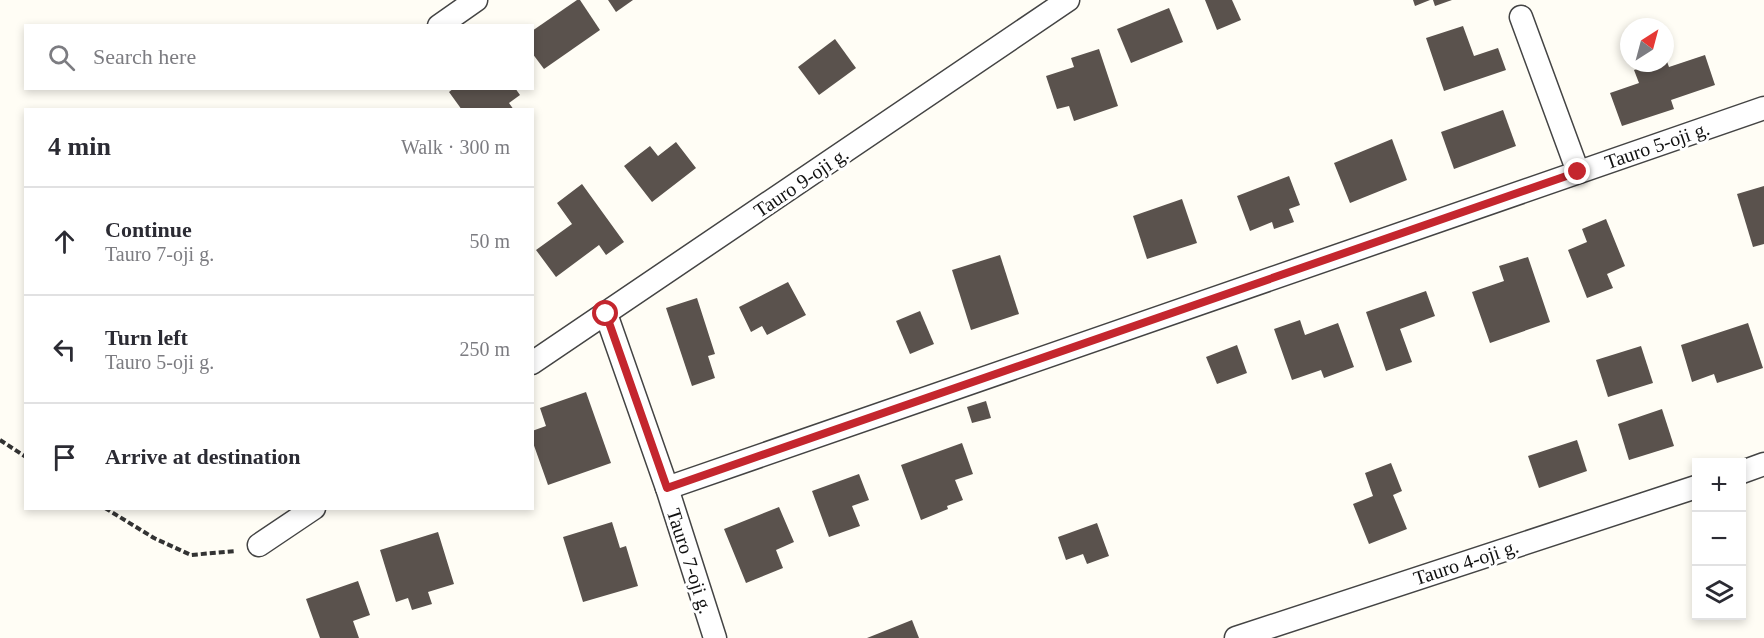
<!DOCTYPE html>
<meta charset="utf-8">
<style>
body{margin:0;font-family:Georgia,serif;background:#f7f7f7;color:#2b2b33}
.controls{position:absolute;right:18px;bottom:18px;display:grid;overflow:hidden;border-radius:0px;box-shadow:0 3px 9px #0003}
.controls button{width:54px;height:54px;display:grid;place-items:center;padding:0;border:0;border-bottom:2px solid #e1e1e2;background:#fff;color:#2b2b33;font:30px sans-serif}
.compass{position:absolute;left:1620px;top:18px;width:54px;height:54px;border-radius:50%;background:#fff;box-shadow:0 3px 9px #0003;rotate:36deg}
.stop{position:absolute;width:18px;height:18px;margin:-14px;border:4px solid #c4262e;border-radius:50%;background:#fff}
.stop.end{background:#c4262e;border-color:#fff;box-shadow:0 2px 6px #0008}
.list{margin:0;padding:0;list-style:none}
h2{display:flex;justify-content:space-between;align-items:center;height:78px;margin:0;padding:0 24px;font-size:26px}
h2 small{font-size:20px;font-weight:400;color:#7c7c81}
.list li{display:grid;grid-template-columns:39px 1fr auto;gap:18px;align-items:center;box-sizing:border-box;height:108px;padding:0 24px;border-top:2px solid #e1e1e2}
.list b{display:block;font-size:22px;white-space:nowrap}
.list p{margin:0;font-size:20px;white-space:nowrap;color:#7c7c81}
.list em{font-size:20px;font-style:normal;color:#7c7c81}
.icon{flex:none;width:33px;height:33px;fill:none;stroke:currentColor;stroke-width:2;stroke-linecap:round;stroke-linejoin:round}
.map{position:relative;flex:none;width:1764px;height:638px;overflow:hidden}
.search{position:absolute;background:#fff;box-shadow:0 3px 9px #0003;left:24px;top:24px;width:510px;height:66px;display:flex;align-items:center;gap:15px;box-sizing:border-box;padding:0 21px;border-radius:0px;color:#7c7c81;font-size:22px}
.panel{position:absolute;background:#fff;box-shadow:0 3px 9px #0003;left:24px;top:108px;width:510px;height:402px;border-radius:0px}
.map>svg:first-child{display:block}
</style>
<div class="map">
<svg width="1764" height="638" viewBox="0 0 1764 638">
<rect width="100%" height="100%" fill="#fffdf5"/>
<g fill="#5a524d">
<polygon points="577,0 580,0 600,30 544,69 532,53 532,31"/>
<polygon points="608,0 633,0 616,12"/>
<polygon points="1205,0 1232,0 1241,20 1217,30"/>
<polygon points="1413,0 1430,0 1415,6"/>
<polygon points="1433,0 1452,0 1435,6"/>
<polygon points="1169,8 1183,42 1131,63 1117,29"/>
<polygon points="1463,26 1474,56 1498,48 1506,70 1444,91 1426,38"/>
<polygon points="835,39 856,68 819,95 798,67"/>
<polygon points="1099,49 1118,106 1074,121 1069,106 1057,109 1046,76 1074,67 1071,58"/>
<polygon points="1705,55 1715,85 1671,100 1674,109 1622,126 1610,93 1639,83 1634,70 1651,64 1651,63 1665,63 1665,56 1669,67"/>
<polygon points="454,88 515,88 520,95 509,103 514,110 462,110 449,92"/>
<polygon points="1503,110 1516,146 1454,169 1441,132"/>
<polygon points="1392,139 1407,180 1350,203 1334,163"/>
<polygon points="676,142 696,168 652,202 624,166 650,146 658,156"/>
<polygon points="1289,176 1300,205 1289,209 1294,222 1274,229 1272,222 1250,231 1237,196"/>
<polygon points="582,184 624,242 606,255 599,245 556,277 536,250 572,224 557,203"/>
<polygon points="1764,186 1764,244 1753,247 1737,194"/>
<polygon points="1182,199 1197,243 1147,259 1133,216"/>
<polygon points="1606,219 1625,266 1607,274 1613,288 1587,298 1568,250 1587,242 1582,229"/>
<polygon points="1000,255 1019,314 971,330 952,270"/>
<polygon points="1528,257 1550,322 1490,343 1472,292 1504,281 1499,266"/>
<polygon points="788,282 806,315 767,335 762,326 751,332 739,307"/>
<polygon points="1426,291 1435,316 1400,329 1412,362 1386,371 1366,312"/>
<polygon points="697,298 715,354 708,356 715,378 692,386 666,308"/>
<polygon points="920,311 934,344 910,354 896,321"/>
<polygon points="1300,320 1305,335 1338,323 1354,367 1324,378 1321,370 1292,380 1274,329"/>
<polygon points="1748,323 1763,368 1717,383 1714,374 1692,382 1681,345"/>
<polygon points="1237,345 1247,373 1217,384 1206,357"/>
<polygon points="1641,346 1653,383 1608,397 1596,360"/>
<polygon points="586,392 611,463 548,485 532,440 532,431 546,426 540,408"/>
<polygon points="986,401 991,418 972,423 967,407"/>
<polygon points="1662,409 1674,446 1629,460 1618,424"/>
<polygon points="1577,440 1587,471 1539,488 1528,456"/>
<polygon points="962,443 973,474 955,480 963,500 947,506 948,509 921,520 901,465"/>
<polygon points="1391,463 1402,491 1393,495 1407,529 1369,544 1353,504 1373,496 1365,473"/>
<polygon points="859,474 869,500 852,506 860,526 829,537 812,491"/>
<polygon points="779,507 794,542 776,550 783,568 746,583 724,529"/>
<polygon points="612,522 620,548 626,546 638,586 583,602 563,537"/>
<polygon points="1097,523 1109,556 1087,564 1083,554 1066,560 1058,537"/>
<polygon points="438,532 454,584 428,592 432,604 412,610 408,598 396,602 380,550"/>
<polygon points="358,581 370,615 353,621 359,638 320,638 306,599"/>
<polygon points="912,620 919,638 867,638"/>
</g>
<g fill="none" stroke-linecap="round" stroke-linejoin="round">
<defs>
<g id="street">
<polyline points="1521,17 1578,172"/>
<polyline points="439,26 476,0"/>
<polyline points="606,314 667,488 715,638"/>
<polyline points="532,363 1068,0"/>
<polyline points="1742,472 1764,464"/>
<polyline points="667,488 1764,108"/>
<polyline points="259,545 314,508"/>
<polyline points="1236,638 1696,487"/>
</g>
</defs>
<use href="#street" stroke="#444" stroke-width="25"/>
<g stroke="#333" stroke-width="4" stroke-dasharray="6 3" stroke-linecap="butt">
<polyline points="0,440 26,457"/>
<polyline points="105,508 154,538 191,555 236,551"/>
</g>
<use href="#street" stroke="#fff" stroke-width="22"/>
</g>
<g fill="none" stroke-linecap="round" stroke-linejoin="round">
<polyline stroke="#c4262e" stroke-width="8" points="606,314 667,488 1578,172"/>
</g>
<g text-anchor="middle" stroke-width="6" stroke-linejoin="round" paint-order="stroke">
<g font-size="20" fill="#111" stroke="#fff">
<text transform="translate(1657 145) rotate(-19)" y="7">Tauro 5-oji g.</text>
<text transform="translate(801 182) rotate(-34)" y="7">Tauro 9-oji g.</text>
<text transform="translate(690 561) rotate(72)" y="7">Tauro 7-oji g.</text>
<text transform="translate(1466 562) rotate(-18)" y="7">Tauro 4-oji g.</text>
</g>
</g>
</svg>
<div class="controls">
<button>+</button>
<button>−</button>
<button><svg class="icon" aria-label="layers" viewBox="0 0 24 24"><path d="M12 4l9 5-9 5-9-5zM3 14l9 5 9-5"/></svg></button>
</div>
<svg class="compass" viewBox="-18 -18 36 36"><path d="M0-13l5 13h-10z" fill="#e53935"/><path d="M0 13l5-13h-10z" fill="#7c7c81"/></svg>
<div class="stop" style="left:606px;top:314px"></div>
<div class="stop end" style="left:1578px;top:172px"></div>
<div class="search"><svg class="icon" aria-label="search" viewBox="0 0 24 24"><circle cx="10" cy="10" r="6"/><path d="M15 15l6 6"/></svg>Search here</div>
<section class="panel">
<h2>4 min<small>Walk · 300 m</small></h2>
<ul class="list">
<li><svg class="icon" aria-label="ahead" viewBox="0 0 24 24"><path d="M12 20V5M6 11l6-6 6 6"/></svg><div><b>Continue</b><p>Tauro 7-oji g.</p></div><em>50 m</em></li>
<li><svg class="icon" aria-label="left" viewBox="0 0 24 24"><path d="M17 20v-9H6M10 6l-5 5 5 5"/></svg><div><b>Turn left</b><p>Tauro 5-oji g.</p></div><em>250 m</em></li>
<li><svg class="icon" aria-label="arrive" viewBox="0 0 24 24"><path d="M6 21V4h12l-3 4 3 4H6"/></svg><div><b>Arrive at destination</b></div></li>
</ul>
</section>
</div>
